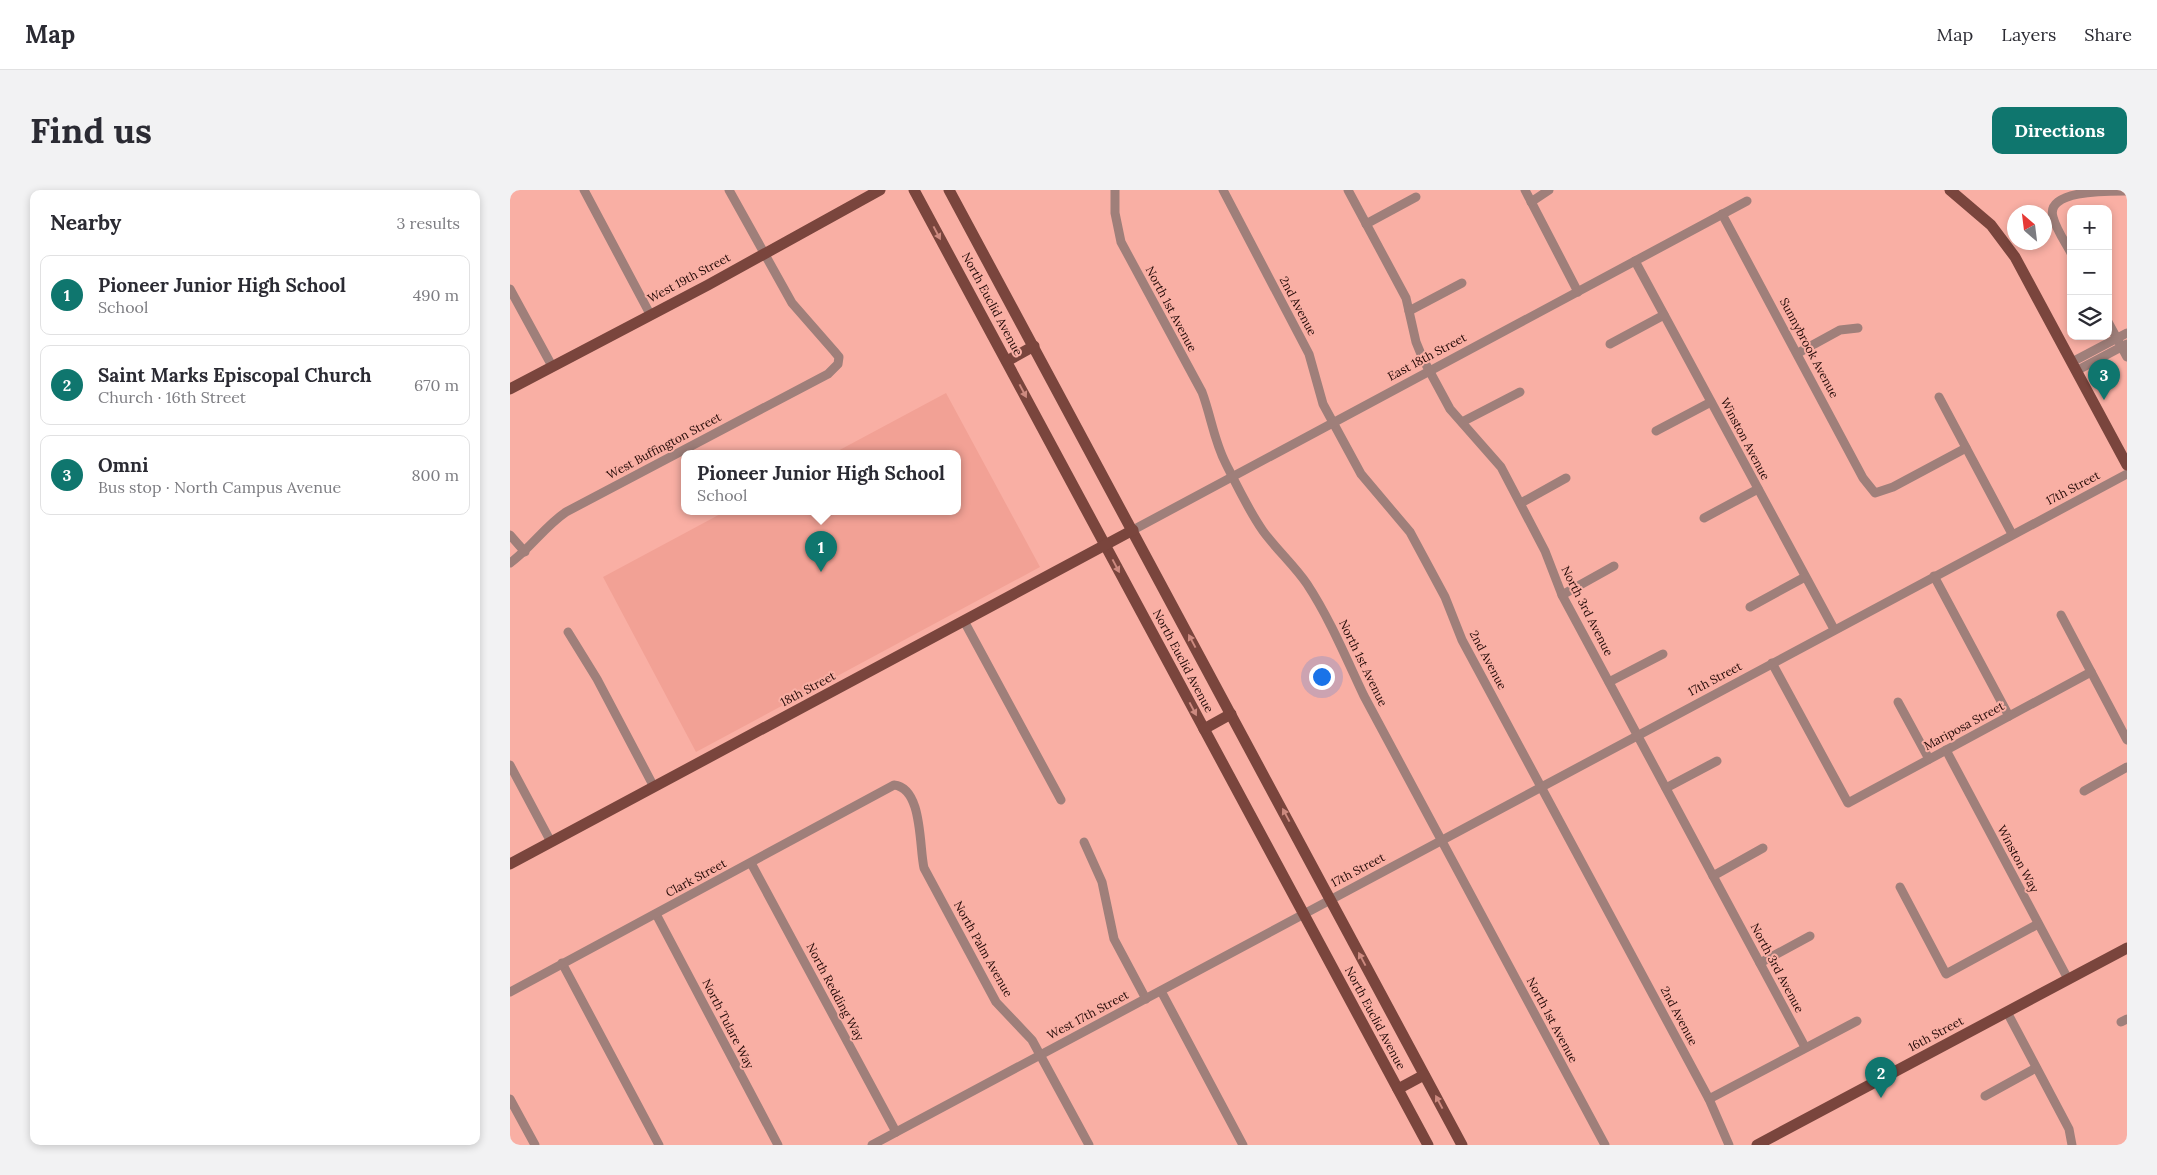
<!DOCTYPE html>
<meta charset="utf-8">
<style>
body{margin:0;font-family:Lora,serif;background:#f2f2f3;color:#2b2b33}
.controls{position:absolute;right:15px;top:15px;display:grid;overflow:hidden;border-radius:10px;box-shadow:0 2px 8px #0003}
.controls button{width:45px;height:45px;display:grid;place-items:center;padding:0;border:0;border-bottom:1px solid #e1e1e2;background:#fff;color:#2b2b33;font:25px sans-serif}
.compass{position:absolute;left:1497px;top:15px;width:45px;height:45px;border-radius:50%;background:#fff;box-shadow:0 2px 8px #0003;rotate:332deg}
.you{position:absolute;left:811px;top:486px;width:18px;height:18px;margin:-12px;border:4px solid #fff;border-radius:50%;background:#1a73e8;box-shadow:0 0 0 8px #1a73e833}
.badge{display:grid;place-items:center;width:32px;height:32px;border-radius:50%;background:#0f766e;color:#fff;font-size:16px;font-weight:700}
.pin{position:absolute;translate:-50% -41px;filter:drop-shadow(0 1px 2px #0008)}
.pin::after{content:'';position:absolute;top:26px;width:18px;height:15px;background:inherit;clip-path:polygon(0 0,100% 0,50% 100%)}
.popup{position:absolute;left:171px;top:260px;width:280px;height:65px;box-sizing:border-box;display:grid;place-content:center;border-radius:10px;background:#fff;filter:drop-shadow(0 1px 4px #0005);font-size:16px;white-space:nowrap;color:#7c7c81}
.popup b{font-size:19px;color:#2b2b33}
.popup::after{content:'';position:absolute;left:50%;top:100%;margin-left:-10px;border:10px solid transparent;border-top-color:#fff}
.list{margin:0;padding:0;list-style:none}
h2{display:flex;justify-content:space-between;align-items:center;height:65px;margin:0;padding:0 20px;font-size:21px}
h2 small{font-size:16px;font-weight:400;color:#7c7c81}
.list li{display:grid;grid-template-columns:32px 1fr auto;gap:15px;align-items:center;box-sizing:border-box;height:80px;margin:0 10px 10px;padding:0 10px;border:1px solid #e1e1e2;border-radius:10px}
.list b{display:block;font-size:19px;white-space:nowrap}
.list p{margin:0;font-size:16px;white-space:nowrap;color:#7c7c81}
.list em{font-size:16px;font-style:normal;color:#7c7c81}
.icon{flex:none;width:28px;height:28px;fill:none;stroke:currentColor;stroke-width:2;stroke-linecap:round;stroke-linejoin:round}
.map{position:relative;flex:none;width:1617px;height:955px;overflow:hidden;border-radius:10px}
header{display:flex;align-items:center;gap:30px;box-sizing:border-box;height:70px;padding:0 25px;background:#fff;border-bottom:1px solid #e1e1e2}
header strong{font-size:24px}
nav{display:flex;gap:28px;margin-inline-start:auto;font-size:18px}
.intro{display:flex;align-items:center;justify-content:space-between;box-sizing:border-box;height:120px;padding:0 30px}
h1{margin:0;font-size:35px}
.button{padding:12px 22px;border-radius:10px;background:#0f766e;color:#fff;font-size:18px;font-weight:700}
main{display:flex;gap:30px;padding:0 30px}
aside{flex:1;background:#fff;border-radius:10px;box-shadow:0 2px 8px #0003}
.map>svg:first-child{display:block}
</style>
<header>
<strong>Map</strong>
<nav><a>Map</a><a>Layers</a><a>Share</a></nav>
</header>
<div class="intro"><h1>Find us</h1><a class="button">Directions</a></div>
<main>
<aside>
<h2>Nearby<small>3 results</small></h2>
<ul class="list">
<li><span class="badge">1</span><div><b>Pioneer Junior High School</b><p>School</p></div><em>490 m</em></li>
<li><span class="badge">2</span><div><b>Saint Marks Episcopal Church</b><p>Church · 16th Street</p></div><em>670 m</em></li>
<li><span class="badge">3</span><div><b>Omni</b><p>Bus stop · North Campus Avenue</p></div><em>800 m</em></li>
</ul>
</aside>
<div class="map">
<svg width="1617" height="955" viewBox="0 0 1617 955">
<rect width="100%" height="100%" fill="#f9afa4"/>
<polygon fill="#f2a195" points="436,203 530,377 186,562 93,387 216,321 447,321 447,263 324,263"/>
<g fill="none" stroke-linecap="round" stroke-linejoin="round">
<g stroke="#9f7f7a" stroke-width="9">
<polyline points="74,0 140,124"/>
<path d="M605,0V23L611,52L692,202C701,226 704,251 716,274C727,296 739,321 753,341C766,359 784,375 797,394C820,429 836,468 854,506L1095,955"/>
<polyline points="713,0 799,164 813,214 851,284 900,342 935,407 952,450 1199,909 1219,955"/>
<polyline points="838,0 896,108 906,152 913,169 940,219 991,277 1035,361 1052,405 1295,857"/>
<polyline points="1015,0 1068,102"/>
<polyline points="1021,12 1039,0"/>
<polyline points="1212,24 1353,288 1365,303 1383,297 1456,258"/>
<polyline points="856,34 906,7"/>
<path d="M1561,63C1555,52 1546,39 1543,27C1535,0 1598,1 1617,1"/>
<polyline points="1125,71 1324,439"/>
<polyline points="0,99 42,176"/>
<polyline points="899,121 952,93"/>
<polyline points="1598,132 1617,167"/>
<polyline points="1100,154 1154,125"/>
<polyline points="1288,163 1330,140 1348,138"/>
<polyline points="1562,172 1617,143"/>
<polyline points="1566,181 1617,154"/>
<polyline points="1429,207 1502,344"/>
<polyline points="952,232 1010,202"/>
<polyline points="1146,241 1201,212"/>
<polyline points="1011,313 1056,288"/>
<polyline points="1194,328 1248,299"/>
<polyline points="623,340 1237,11"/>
<polyline points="0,345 15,362"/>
<path d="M0,373C21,358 34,337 56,322L318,184L328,174L329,167L324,161L282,113L219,0"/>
<polyline points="1424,386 1499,526"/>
<polyline points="1052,405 1104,376"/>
<polyline points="1240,417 1295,387"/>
<polyline points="1551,425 1617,550"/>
<polyline points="454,431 551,610"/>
<polyline points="58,442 87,489 144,597"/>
<polyline points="1262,473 1338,613 1581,482"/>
<polyline points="1099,492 1153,464"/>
<polyline points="1388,512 1419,569"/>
<polyline points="1436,560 1558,789"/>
<polyline points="0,575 41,652"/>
<polyline points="1156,598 1207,571"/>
<polyline points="1574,601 1617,577"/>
<polyline points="574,652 592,692 604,749 636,809"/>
<polyline points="241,673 386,942"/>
<polyline points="1203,686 1253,658"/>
<polyline points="1390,697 1436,784 1528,734"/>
<polyline points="146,724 268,955"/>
<polyline points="52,773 149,955"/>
<polyline points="1250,773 1300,746"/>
<polyline points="651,801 733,955"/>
<path d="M0,802L384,595C413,598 409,657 414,678L486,812L522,850L579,955"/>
<polyline points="1497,822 1559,939 1562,955"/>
<polyline points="1611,832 1617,829"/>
<polyline points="1475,906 1526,878"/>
<polyline points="0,909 25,955"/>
<polyline points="1199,909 1347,831"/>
<polyline points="362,955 1617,284"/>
</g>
<g stroke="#7a453d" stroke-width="11">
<polyline points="404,0 918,955"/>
<polyline points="439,0 952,955"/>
<polyline points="1440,0 1481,35 1505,67 1617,275"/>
<polyline points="497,171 524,156"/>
<polyline points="0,199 198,95 370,0"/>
<polyline points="694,539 721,524"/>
<polyline points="0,674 623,340"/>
<polyline points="888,899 914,885"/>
<polyline points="1247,955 1617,758"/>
</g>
</g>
<defs><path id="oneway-solid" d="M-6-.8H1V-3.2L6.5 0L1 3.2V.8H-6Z" transform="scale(1.25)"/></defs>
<g fill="#cd8a80">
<use href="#oneway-solid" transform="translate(427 43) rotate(62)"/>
<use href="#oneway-solid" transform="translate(513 201) rotate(62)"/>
<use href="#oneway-solid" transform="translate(606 376) rotate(62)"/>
<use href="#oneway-solid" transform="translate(682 451) rotate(-118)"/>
<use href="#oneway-solid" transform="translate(683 519) rotate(62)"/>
<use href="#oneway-solid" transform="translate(776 625) rotate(-118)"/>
<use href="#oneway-solid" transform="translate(852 769) rotate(-118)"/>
<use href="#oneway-solid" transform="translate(929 912) rotate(-118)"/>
</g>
<g text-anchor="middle" stroke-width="4" stroke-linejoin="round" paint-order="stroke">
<g font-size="12" fill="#220906" stroke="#f9afa4">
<text transform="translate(179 88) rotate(-28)" y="4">West 19th Street</text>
<text transform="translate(482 114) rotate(62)" y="4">North Euclid Avenue</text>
<text transform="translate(788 116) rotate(62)" y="4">2nd Avenue</text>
<text transform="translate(661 119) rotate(62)" y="4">North 1st Avenue</text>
<text transform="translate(1299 158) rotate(62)" y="4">Sunnybrook Avenue</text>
<text transform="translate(917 167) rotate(-28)" y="4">East 18th Street</text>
<text transform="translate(1235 249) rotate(62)" y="4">Winston Avenue</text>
<text transform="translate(154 256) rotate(-28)" y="4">West Buffington Street</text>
<text transform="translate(1563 298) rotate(-28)" y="4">17th Street</text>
<text transform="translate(1077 421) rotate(63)" y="4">North 3rd Avenue</text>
<text transform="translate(978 470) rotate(62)" y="4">2nd Avenue</text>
<text transform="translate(673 471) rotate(62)" y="4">North Euclid Avenue</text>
<text transform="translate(853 473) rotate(64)" y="4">North 1st Avenue</text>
<text transform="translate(1205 489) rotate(-28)" y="4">17th Street</text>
<text transform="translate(298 499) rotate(-28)" y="4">18th Street</text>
<text transform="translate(1454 536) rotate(-28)" y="4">Mariposa Street</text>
<text transform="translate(1508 669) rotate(62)" y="4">Winston Way</text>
<text transform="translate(848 680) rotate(-28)" y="4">17th Street</text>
<text transform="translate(186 688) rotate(-28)" y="4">Clark Street</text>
<text transform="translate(473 759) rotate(61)" y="4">North Palm Avenue</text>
<text transform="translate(1267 778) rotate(62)" y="4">North 3rd Avenue</text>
<text transform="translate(325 802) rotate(62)" y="4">North Redding Way</text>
<text transform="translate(578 825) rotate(-28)" y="4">West 17th Street</text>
<text transform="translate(1169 826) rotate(62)" y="4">2nd Avenue</text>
<text transform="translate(865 828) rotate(62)" y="4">North Euclid Avenue</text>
<text transform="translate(1042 830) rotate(62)" y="4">North 1st Avenue</text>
<text transform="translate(218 834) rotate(63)" y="4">North Tulare Way</text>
<text transform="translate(1426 844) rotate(-28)" y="4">16th Street</text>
</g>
</g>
</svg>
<div class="controls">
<button>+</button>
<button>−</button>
<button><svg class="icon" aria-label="layers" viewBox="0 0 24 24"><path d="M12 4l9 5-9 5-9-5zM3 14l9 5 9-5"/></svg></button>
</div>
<svg class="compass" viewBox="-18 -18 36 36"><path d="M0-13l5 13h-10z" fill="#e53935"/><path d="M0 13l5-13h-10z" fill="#7c7c81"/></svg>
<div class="you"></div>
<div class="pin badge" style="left:311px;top:382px">1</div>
<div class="popup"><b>Pioneer Junior High School</b>School</div>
<div class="pin badge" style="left:1371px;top:908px">2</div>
<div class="pin badge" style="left:1594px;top:210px">3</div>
</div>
</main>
